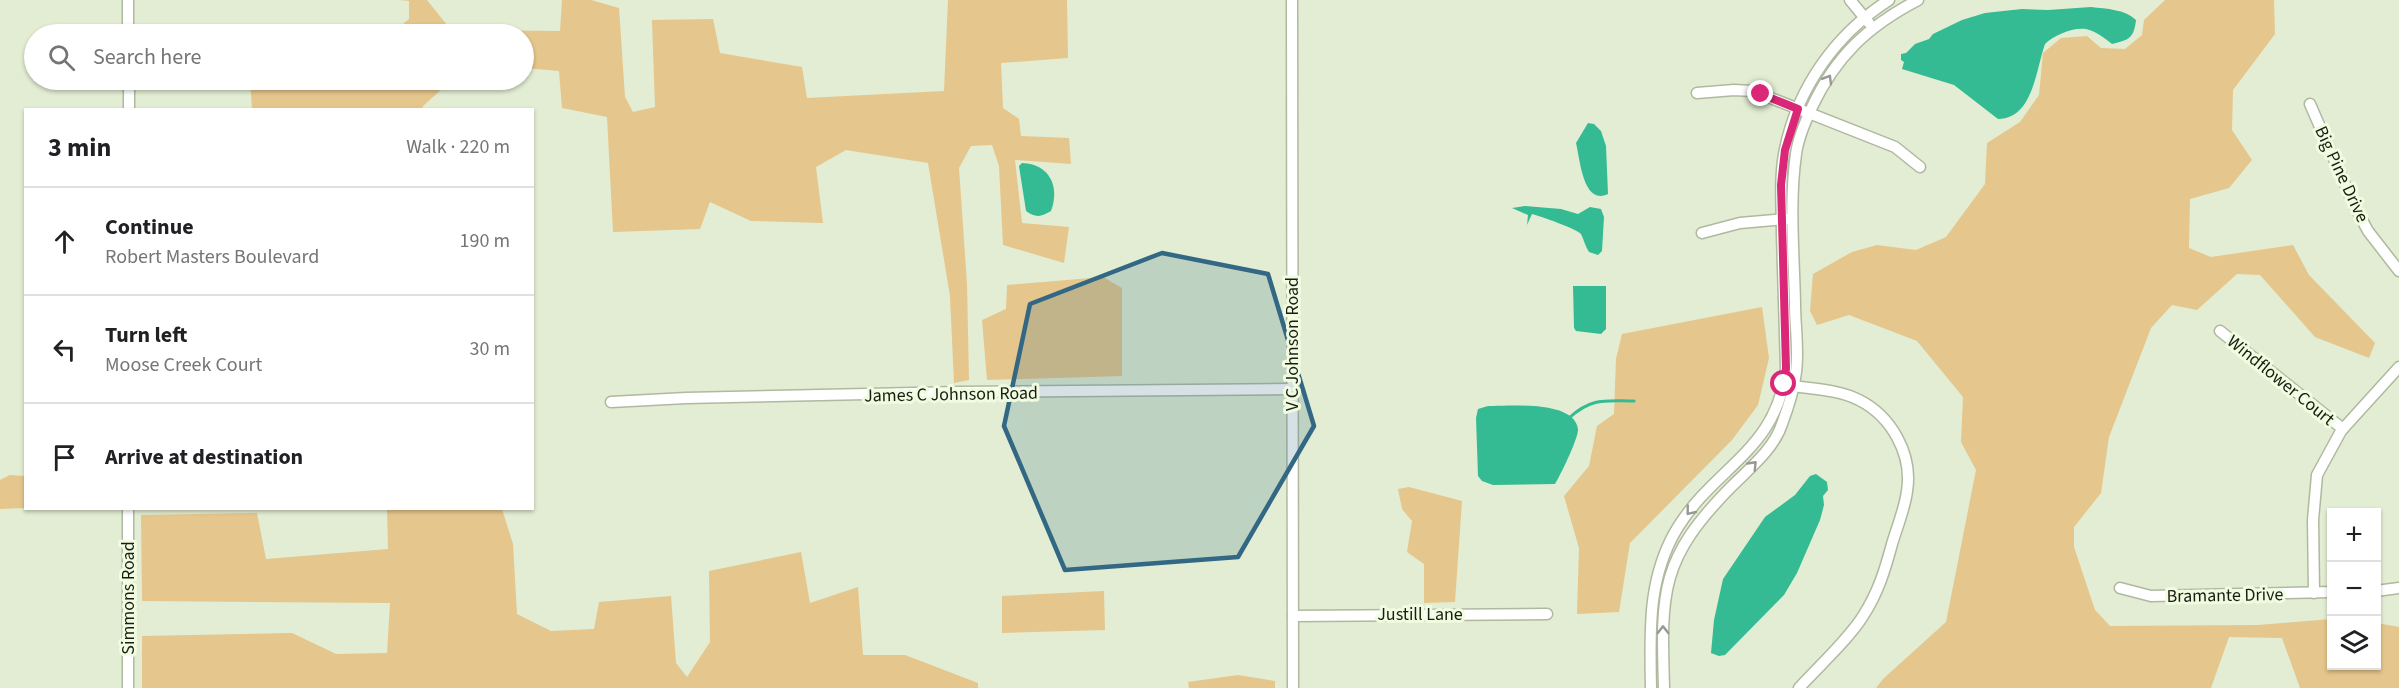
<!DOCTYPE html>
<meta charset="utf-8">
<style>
body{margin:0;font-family:"Source Sans 3",sans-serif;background:#f6f6f6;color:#202124}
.controls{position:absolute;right:18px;bottom:18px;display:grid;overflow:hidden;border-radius:0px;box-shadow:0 2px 4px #0004}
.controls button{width:54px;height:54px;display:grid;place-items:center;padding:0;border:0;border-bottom:2px solid #e0e0e0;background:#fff;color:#202124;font:30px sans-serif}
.stop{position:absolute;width:18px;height:18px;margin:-14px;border:4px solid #db2777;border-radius:50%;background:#fff}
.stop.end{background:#db2777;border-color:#fff;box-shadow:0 2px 6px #0008}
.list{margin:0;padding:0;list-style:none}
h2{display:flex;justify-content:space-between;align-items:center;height:78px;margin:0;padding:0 24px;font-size:26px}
h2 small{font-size:20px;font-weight:400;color:#757577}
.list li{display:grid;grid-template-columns:39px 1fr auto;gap:18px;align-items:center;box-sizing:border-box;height:108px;padding:0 24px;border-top:2px solid #e0e0e0}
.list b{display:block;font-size:22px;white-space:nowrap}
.list p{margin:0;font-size:20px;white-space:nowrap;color:#757577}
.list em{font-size:20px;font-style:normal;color:#757577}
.icon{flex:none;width:33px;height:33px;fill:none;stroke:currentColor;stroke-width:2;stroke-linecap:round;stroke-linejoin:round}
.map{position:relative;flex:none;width:2399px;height:688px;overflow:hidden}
.search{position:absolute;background:#fff;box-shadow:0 2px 4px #0004;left:24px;top:24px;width:510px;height:66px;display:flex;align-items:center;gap:15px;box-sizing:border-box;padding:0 21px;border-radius:33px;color:#757577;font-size:22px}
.panel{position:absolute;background:#fff;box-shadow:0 2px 4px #0004;left:24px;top:108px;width:510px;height:402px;border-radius:0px}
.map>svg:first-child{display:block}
</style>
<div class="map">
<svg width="2399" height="688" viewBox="0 0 2399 688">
<rect width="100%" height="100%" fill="#e2edd3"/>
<g fill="#e5c68c">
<polygon points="399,0 427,0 451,30 560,31 562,0 591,0 619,8 625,97 633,112 655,107 652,20 713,19 720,53 802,67 807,98 944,91 948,0 1067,0 1068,58 1001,63 1003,108 1019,119 1021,136 1069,138 1071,164 1015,160 1022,223 1069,227 1064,263 1003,245 999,166 992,145 971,146 959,168 967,284 969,380 954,383 950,296 928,163 846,150 816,167 823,223 751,221 710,202 700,229 613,232 607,117 562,108 559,71 524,68 524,34 391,34 409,19 409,1"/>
<polygon points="2165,0 2274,0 2275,34 2233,90 2232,130 2252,160 2229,188 2190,199 2189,248 2211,257 2293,245 2309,275 2375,343 2369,358 2315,337 2260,275 2237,274 2197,310 2172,305 2151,328 2109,437 2101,493 2074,527 2074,547 2095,610 2110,626 2258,625 2331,619 2332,666 2376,666 2377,623 2399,627 2399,688 2300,688 2282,638 2229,637 2211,688 1876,688 1883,679 1946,622 1976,470 1961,442 1963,397 1917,341 1849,315 1817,325 1810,311 1813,274 1852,252 1877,245 1916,250 1946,237 1985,184 1987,143 2020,122 2039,95 2043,53 2061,38 2087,36 2101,48 2125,49 2142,35 2144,20"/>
<polygon points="250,80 452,80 423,106 422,110 252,109"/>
<polygon points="1103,277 1122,288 1122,376 987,380 982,320 1006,309 1007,285"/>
<polygon points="1762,307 1769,358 1758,405 1732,440 1630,543 1619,612 1577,614 1579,548 1564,496 1589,466 1597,426 1614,414 1616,359 1622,334"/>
<polygon points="10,475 25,476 25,508 0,509 0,480"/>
<polygon points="1409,487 1462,501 1455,602 1424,603 1424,564 1407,552 1412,521 1402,509 1398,489"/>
<polygon points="387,509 502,509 513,544 517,614 551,631 594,629 599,602 671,596 676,663 687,677 710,642 709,571 801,552 810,603 858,587 863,655 905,655 978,683 978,688 142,688 142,636 292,633 336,654 387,653 390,603 142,601 141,515 257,513 266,559 388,549"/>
<polygon points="1104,591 1105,630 1002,633 1002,596"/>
<polygon points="1238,675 1275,681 1275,688 1189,688 1188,682"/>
</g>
<g fill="#34bb93">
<path d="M2091,7C2107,9 2124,9 2136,20C2134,38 2129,40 2112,44C2105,38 2095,31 2086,29C2073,27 2054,35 2045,44C2036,69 2033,119 1998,119L1954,85L1902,69L1904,62L1901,60V54L1906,53L1915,44L1929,39L1933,34L1962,20L1985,13L2022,9L2048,10Z"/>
<path d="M1588,123L1594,124L1601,131L1606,146L1608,194C1583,206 1580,159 1576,143Z"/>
<path d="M1022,163C1050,164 1060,187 1051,211C1041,217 1036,218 1026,211L1019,166Z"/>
<path d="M1525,206L1561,209L1578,214L1590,207L1601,209L1604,217L1602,251L1598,255L1589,252C1585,246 1584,240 1581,234C1577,229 1540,216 1532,214L1527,225L1528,215L1512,208Z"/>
<polygon points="1573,286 1606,286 1606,329 1601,334 1576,331 1574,328"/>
<path d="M1488,406C1509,406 1574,400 1578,429C1579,437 1560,476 1555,484L1493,485L1482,481L1478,476L1476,418L1478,409Z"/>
<polygon points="1816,474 1827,482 1828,490 1823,496 1824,505 1820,520 1797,573 1784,595 1725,655 1719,656 1711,653 1714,620 1723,579 1765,517 1795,495 1810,476"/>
</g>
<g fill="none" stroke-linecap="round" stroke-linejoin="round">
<path stroke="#34bb93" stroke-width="3" d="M1569,418C1592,397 1606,401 1634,401"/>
<defs>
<g id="street">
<polyline points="1292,0 1293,688"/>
<polyline points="1850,0 1869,23"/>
<polyline points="128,34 128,0"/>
<polyline points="129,80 129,110"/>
<polyline points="1697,93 1734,90 1753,91 1895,147 1920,167"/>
<polyline points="2310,104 2354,205 2368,231 2399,271"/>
<polyline points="1702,233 1740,223 1787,219"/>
<polyline points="2220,331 2343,429"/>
<path d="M1787,385C1810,389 1837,389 1859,400C1891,416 1913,454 1907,491C1905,508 1897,527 1892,544C1885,570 1878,593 1863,616C1848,640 1819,666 1799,688"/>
<polyline points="611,402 686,398 960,392 1292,389"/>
<polyline points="128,508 128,688"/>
<polyline points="2120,588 2151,596 2332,592"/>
<polyline points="2376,591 2399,588"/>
<polyline points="2314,593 2313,520 2317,475 2341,431 2399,367"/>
<polyline points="1293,616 1547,614"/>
<path d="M1651,688C1650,632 1647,577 1678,527C1716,466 1778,449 1786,368C1785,324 1783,279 1782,235C1782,207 1779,177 1785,149C1798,87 1836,34 1889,0"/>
<path d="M1664,688C1661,591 1660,559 1731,487C1749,469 1774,449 1782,424C1788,408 1794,390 1796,372C1799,350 1795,326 1795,304C1794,255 1789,203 1796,154C1798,138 1805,122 1812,107C1836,56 1868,26 1918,0"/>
</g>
</defs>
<use href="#street" stroke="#afb9a0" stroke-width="13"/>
<use href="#street" stroke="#fff" stroke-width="10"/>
</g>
<defs><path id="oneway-chevron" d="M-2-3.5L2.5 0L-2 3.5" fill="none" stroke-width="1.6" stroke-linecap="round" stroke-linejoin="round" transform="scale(1.5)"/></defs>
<g stroke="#979994">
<use href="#oneway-chevron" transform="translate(1828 79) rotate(-59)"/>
<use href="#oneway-chevron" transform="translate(1753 465) rotate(-46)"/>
<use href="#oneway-chevron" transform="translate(1690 511) rotate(129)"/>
<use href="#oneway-chevron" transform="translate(1663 630) rotate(-90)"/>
</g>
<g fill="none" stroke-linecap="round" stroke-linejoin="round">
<polyline stroke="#db2777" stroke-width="8" points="1761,94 1798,109 1785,150 1781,185 1786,368 1784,384"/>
</g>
<path fill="#336884" fill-opacity="0.2" stroke="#336884" stroke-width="4.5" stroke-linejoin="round" d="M1162,253L1268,274L1314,426L1238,557L1065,570L1004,426L1030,304Z"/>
<g text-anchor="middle" stroke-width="6" stroke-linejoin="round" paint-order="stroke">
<g font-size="18" fill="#181c12" stroke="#f0fbe0">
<text transform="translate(2342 174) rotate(65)" y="6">Big Pine Drive</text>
<text transform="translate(1292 344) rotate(-90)" y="6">V C Johnson Road</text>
<text transform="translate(2281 380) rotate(39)" y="6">Windflower Court</text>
<text transform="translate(951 394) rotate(-1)" y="6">James C Johnson Road</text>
<text transform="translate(2225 595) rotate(-1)" y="6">Bramante Drive</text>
<text transform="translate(128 598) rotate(-90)" y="6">Simmons Road</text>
<text x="1420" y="620">Justill Lane</text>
</g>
</g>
</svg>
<div class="controls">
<button>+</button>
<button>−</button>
<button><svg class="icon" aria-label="layers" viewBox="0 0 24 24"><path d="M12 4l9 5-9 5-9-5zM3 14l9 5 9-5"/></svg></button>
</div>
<div class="stop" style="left:1784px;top:384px"></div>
<div class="stop end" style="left:1761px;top:94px"></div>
<div class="search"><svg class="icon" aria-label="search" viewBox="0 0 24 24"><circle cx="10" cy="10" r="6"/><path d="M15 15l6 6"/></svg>Search here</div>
<section class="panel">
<h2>3 min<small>Walk · 220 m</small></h2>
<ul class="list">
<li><svg class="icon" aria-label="ahead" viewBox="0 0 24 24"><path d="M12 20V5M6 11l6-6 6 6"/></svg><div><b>Continue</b><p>Robert Masters Boulevard</p></div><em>190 m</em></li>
<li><svg class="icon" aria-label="left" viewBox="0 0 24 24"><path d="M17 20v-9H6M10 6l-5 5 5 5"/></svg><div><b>Turn left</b><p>Moose Creek Court</p></div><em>30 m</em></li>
<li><svg class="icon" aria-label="arrive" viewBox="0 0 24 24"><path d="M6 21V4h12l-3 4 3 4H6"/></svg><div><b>Arrive at destination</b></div></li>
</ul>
</section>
</div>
